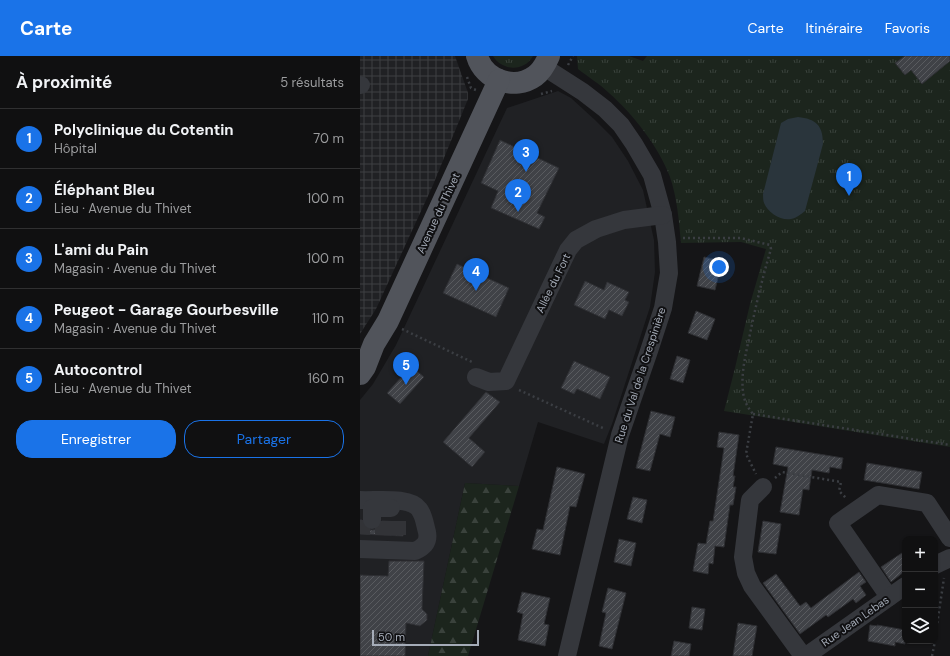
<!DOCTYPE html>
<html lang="fr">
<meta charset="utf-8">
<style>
body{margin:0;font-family:"DM Sans",sans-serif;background:#1e1e1f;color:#f1f3f6}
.controls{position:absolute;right:12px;bottom:12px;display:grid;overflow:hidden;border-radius:8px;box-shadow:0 1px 3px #0004}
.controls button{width:36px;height:36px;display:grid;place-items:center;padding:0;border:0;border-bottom:1px solid #303031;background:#101011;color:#f1f3f6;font:20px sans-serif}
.scale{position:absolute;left:12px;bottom:10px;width:107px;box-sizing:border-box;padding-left:4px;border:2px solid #a5acb8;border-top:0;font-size:11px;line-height:14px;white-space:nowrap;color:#a5acb8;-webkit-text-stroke:3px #101012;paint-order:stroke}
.you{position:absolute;left:359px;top:211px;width:14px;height:14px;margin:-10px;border:3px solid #fff;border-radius:50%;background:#1a73e8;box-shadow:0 0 0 6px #1a73e833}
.badge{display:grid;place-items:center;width:26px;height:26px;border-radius:50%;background:#1a73e8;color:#fff;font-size:13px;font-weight:700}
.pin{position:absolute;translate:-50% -33px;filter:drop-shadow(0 1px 2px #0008)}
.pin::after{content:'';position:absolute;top:21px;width:14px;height:12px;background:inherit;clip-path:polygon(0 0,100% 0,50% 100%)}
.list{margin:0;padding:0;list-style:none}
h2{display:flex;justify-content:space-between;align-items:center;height:52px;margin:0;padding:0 16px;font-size:17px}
h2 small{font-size:13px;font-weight:400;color:#9c9d9f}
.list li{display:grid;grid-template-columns:26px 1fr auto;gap:12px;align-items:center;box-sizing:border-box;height:60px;padding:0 16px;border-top:1px solid #303031}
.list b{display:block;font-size:15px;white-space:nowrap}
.list p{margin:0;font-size:13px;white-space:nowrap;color:#9c9d9f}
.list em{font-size:13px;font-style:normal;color:#9c9d9f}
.actions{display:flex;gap:8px;padding:12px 16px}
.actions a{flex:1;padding:9px 0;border:1px solid #1a73e8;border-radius:16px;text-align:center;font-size:14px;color:#1a73e8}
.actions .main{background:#1a73e8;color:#fff}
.icon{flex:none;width:22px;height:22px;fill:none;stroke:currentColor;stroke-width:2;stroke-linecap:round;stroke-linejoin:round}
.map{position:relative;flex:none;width:590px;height:600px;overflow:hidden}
header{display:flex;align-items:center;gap:24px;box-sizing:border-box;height:56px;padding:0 20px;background:#1a73e8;color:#fff}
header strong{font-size:19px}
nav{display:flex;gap:22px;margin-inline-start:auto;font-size:14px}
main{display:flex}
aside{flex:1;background:#101011}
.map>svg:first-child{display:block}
</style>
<header>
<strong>Carte</strong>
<nav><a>Carte</a><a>Itinéraire</a><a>Favoris</a></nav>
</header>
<main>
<aside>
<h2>À proximité<small>5 résultats</small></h2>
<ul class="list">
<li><span class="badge">1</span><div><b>Polyclinique du Cotentin</b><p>Hôpital</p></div><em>70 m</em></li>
<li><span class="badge">2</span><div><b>Éléphant Bleu</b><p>Lieu · Avenue du Thivet</p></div><em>100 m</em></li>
<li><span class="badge">3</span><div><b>L'ami du Pain</b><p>Magasin · Avenue du Thivet</p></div><em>100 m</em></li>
<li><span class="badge">4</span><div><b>Peugeot - Garage Gourbesville</b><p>Magasin · Avenue du Thivet</p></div><em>110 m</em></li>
<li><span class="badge">5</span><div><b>Autocontrol</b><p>Lieu · Avenue du Thivet</p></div><em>160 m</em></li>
</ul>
<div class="actions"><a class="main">Enregistrer</a><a>Partager</a></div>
</aside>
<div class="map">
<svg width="590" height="600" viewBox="0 0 590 600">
<defs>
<pattern id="industrial-grid" width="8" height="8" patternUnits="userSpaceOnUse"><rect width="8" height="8" fill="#202124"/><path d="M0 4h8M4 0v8" fill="none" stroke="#3d3f42"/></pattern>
<pattern id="grass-tufts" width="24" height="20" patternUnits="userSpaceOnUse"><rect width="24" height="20" fill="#1c251d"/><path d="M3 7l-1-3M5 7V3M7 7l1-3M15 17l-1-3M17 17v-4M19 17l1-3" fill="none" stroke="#3a423c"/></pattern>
<pattern id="forest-firs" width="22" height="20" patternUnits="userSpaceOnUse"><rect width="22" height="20" fill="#1c251d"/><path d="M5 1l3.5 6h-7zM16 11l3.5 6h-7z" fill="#3a423c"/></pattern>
<pattern id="building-hatch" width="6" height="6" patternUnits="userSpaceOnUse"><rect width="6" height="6" fill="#404247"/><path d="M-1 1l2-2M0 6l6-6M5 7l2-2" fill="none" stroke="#595b5f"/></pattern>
</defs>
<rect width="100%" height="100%" fill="#151517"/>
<polygon fill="#202124" points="198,35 211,42 235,64 252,81 268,105 283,134 294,184 295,216 290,251 252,368 244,388 178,366 159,430 105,427 68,600 0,600 0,344 13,328 36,289 147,52"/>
<polygon fill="url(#industrial-grid)" points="0,0 95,0 108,37 108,43 73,129 16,253 0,278"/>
<g fill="url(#grass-tufts)">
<path d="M133,0H173C164,16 142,15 133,0Z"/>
<path d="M217,0H269L283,5L287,0H590V391L364,355L375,312L390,248L406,193L381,186L321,187C319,165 317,141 310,121C299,91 273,58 249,37C240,28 228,21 218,13Z"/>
</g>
<polygon fill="url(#forest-firs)" points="105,427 159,430 108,600 68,600"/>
<path fill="#2a353c" d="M438,61C456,63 463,69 463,88L445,155C441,158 437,162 431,163C421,165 408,157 404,147C403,145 403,140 403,138L421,67L428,63Z"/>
<g fill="url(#building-hatch)" stroke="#2e2f33">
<polygon points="545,0 590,0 590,5 562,28 551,14 545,19 535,7"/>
<polygon points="140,84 199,112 177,157 185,161 179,173 131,152 138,135 121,127"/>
<polygon points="344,201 362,205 355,234 337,230"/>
<polygon points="97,208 149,232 136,261 83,237"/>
<polygon points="225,225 244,234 247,226 269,236 265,244 269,246 262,260 249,254 245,263 214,249"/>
<polygon points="336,255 355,263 347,284 328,277"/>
<polygon points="317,300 330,304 323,327 310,323"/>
<polygon points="214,305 250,321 240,343 217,333 214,338 201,332"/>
<polygon points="51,310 64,321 40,348 27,337"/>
<polygon points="126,336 140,346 109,382 125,396 112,411 83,386"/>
<polygon points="291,355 315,361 310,381 300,378 290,415 276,412"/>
<polygon points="359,376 379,379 373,420 375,420 373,431 376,431 373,449 370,449 364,491 355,490 353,508 349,507 348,518 333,515 338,487 346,488 350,465 353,465 364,392 357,391"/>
<polygon points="416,391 483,402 481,413 470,411 469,417 452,414 449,434 443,433 439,459 420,456 428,411 413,408"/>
<polygon points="507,407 562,416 559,433 504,424"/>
<polygon points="197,411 225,418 216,451 210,450 200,499 172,493 177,473 183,474"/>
<polygon points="273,441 287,444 282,467 267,463"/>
<polygon points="0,464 2,464 3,469 6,473 12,474 18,473 21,470 22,465 43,466 43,480 0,478"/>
<polygon points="403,465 421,468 416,498 398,496"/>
<polygon points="259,483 276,487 271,510 254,506"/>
<polygon points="545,495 545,515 531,526 521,511"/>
<polygon points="29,505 64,505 62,553 67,558 67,564 60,570 46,567 45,600 0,600 0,519 28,520"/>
<polygon points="499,516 506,526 500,530 506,539 496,547 493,543 468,561 466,559 440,578 403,527 416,518 440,550 446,546 451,552"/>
<polygon points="248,532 266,537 252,593 239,590 246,557 242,556"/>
<polygon points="162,536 190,542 184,568 189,569 185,590 158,584 163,558 157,556"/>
<polygon points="332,551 345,553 342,574 329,572"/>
<polygon points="378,567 397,570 392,600 373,600"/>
<polygon points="510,569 517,570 517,569 545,574 545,588 535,586 535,590 508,585"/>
<polygon points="314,585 331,588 329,600 311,600"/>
</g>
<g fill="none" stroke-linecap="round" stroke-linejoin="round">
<g stroke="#323337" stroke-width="18" stroke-dasharray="18 9" stroke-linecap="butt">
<polyline points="1,478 2,464"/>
<polyline points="24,479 24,465"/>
<polyline points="37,479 37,465"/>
</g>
<g stroke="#3b3e43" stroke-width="2.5" stroke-dasharray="2 3" stroke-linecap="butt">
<polyline points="208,9 213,0"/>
<polyline points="107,21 111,32 116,34"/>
<polyline points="181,38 192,35"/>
<path d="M323,182H381L410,189L411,193C402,223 395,253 389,283C385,301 381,318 383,336C384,344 387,351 393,358L386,398L396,418"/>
<polyline points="42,273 112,306"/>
<polyline points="159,334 245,373"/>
<polyline points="393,358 590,389"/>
<polyline points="415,422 422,416 481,426 479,435 486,442"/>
<polyline points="575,582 584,522"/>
<polyline points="572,600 575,585"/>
</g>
<g stroke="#35373c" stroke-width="18">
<polyline points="184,11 223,36 245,53 261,69 274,88 292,119 303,159 307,186 309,217 303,252 289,295 260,379 207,600"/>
<polyline points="0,29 1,29"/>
<polyline points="116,321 129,326 146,325 208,194 216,184 236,173 264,164 303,159"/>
<polyline points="403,431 390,444 383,501 386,517 392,530 443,600"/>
<path d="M0,444C15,445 50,440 59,453C64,459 65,469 67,476C69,486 64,491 55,495L0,493"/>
<polyline points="12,464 12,452 31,452"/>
<polyline points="575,509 590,502"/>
<polyline points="529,541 478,467 518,439 567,447 590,482"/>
<polyline points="446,600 545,530"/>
</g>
<g stroke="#51545b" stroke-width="22">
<path d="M117,0C124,24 154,35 175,20C182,15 186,7 189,0"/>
<polyline points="0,318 5,311 14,288 28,265 139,24"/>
</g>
</g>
<g text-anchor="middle" stroke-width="4" stroke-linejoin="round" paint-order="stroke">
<g font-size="11" fill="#a5acb8" stroke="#101012">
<text transform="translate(78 157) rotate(-65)" y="4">Avenue du Thivet</text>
<text transform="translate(193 227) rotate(-64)" y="4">Allée du Fort</text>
<text transform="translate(280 319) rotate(-72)" y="4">Rue du Val de la Crespinière</text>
<text transform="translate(495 565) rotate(-35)" y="4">Rue Jean Lebas</text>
</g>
</g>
</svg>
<div class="controls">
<button>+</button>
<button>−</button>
<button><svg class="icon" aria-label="layers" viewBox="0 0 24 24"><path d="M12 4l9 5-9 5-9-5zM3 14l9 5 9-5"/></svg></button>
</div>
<div class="scale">50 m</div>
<div class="you"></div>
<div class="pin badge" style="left:489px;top:140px">1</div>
<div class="pin badge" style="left:158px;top:156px">2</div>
<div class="pin badge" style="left:166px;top:116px">3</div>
<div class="pin badge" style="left:116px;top:235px">4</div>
<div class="pin badge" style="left:46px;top:329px">5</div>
</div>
</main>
